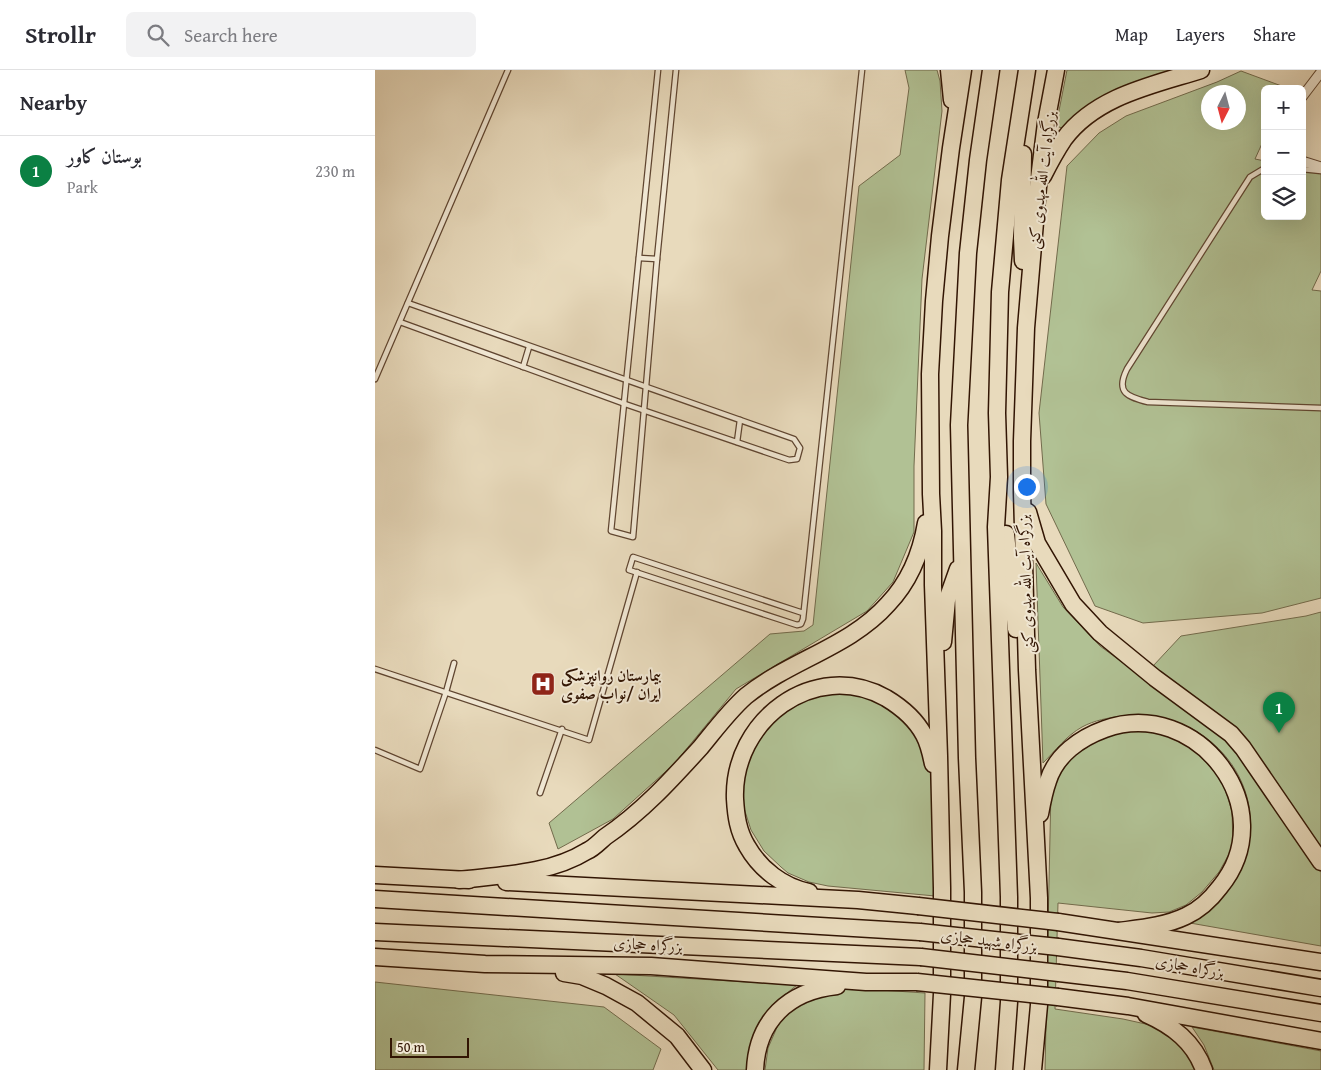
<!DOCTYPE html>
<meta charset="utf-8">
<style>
body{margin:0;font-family:"Gentium Book Plus",Amiri,serif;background:#f2f2f3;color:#2b2b33}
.controls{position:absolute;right:15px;top:15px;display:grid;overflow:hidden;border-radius:8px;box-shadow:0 5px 20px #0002}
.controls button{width:45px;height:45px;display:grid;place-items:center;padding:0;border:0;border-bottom:1px solid #e1e1e2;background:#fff;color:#2b2b33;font:25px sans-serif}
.compass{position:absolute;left:826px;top:15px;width:45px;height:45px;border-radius:50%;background:#fff;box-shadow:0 5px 20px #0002;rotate:186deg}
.scale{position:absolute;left:15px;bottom:12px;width:79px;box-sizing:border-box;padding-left:5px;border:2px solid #321503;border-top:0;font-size:14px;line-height:18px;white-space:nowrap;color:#321503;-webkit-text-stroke:4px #f0e7d3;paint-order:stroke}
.you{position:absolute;left:651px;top:416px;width:18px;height:18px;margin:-12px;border:4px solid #fff;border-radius:50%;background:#1a73e8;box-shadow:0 0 0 8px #1a73e833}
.badge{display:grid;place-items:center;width:32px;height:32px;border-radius:50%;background:#0b8043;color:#fff;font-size:16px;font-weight:700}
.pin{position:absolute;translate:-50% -41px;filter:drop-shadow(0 1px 2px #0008)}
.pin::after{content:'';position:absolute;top:26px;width:18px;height:15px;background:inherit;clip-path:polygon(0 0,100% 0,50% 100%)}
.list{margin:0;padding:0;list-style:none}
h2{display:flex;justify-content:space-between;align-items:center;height:65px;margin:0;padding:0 20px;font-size:21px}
h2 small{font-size:16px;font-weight:400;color:#7c7c81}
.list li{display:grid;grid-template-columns:32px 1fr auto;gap:15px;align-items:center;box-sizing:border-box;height:70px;padding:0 20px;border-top:1px solid #e1e1e2}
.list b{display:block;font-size:19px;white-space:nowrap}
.list p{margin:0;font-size:16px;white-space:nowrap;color:#7c7c81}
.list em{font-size:16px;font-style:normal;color:#7c7c81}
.icon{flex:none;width:28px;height:28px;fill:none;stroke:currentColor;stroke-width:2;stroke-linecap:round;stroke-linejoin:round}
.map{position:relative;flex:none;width:946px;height:1000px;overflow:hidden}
header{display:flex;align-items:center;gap:30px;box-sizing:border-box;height:70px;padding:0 25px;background:#fff;border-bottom:1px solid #e1e1e2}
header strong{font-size:24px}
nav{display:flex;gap:28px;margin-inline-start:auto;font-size:18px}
.search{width:350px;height:45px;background:#f2f2f3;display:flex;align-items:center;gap:12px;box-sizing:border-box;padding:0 18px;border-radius:8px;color:#7c7c81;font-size:19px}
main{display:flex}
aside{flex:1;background:#fff}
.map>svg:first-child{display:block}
</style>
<header>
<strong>Strollr</strong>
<div class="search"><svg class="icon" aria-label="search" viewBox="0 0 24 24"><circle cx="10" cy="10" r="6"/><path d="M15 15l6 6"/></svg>Search here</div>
<nav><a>Map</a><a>Layers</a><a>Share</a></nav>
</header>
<main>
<aside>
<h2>Nearby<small></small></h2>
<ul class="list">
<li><span class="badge">1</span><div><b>بوستان کاور</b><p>Park</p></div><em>230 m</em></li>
</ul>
</aside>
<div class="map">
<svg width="946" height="1000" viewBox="0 0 946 1000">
<rect width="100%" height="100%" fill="#e8dabc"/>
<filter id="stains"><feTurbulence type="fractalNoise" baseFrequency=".004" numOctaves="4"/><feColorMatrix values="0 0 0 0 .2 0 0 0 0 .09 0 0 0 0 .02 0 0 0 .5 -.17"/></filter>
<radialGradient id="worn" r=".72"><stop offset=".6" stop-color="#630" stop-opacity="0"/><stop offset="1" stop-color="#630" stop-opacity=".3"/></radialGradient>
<g fill="#b1c194" stroke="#726b4c" fill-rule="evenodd">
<polygon points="530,0 562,0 565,11 567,41 547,209 539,396 539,462 518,512 492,541 361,619 299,694 238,749 183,779 174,753 395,564 429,561 438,555 484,116 525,85 534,18"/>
<polygon points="692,0 813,0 690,59 681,56"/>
<path d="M866,1L912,18L890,19V67L880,89L890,91V146H927V98L946,102V201L937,220L946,221V528L887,543L768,553L720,536L671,434L664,343L692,96L724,63L751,46L842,12ZM834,22H864V52H834Z"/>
<path d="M661,493L688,537L725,576L833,655L861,681L913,752L946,802V876L815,853C828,843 845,832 855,818C859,813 861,807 864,801C904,720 833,635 747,646C733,648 720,650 707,657C691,666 681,680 668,693Z"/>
<polygon points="946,542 946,785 843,644 778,596 806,566 931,546"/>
<polygon points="472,620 519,637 551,680 556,704 560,826 453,816 434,812 413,803 406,797 389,781 376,760 368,735 367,705 377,672 412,634"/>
<polygon points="758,661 789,663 816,677 834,693 848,713 857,741 858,777 844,802 827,822 811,835 794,842 777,843 683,833 680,939 748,949 784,957 811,978 822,1000 670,1000 676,719 687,696 707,677 733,664"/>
<polygon points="240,904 422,915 397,935 380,961 372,1000 343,1000 299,945"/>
<polygon points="0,912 229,937 286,979 278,1000 0,1000"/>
<polygon points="475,918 550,923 549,1000 390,1000 393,978 403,955 419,938 440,923"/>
<polygon points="817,957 946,981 946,1000 839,1000 829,975"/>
</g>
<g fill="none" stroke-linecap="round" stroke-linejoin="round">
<defs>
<g id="lane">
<polyline points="283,0 236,461 258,467 282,189 301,0"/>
<path d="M890,98L875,107L752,299C740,323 753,327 773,332L946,338"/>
<polyline points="927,99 946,101"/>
<polyline points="264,188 282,189"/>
<polyline points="25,252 250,334 414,390 422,389 425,378 419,369 33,233"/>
<polyline points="148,297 154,277"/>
<polyline points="0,309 133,0"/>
<polyline points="362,372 365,350"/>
<polyline points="428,543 258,487 254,500 422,555 426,554 428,549 487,0"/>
<polyline points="0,599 214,670 262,502"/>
<polyline points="0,680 45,699 71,622 79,593"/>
<polyline points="165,723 187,659"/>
</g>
<g id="street">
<polyline points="927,27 946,2"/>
<polyline points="927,91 946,97"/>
</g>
<g id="highway">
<polyline points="574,0 577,30"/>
<polyline points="648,84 647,168 648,191"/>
<path d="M668,106C674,94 681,81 689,69C721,26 778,15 826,0"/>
<polyline points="653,442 662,473 698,534 725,563 780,608 856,664 868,678 946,792"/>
<polyline points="631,464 641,559"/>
<polyline points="568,572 572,530 583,499"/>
<path d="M665,744C667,733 669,722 673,711C681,685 705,668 730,659C822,626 909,739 845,817C836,829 824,840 811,846C790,856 767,858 744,861"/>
<polyline points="0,805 94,810"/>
<path d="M84,810C126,805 175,804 212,781C219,778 224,772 230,767C267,742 296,710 326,677C340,660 354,641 371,626C415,590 475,577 513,534C534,512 546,483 551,453"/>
<polyline points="131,812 483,830 543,836"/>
<path d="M434,822C408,817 385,799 372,776C363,761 361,746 360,729C357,651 439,588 511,628C526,637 541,650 549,665C554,674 556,684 558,694"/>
<polyline points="0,829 545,862"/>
<polyline points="683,852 946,892"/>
<polyline points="0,862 546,887"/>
<polyline points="683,877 766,888 946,918"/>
<polyline points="0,887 110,894 276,896 491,912 542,912"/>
<polyline points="189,903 207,906 231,916 262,933 302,966 328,1000"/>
<polyline points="684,903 752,911 946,943"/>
<polyline points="683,927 753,936 946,971"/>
<path d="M771,944C798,956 819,972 829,1000"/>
<path d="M380,1000C382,951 413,921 462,916"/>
<polyline points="563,1000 567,924 567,818 564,686 558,515 558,461 556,424 555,304 559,231 565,166 576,78 588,0"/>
<polyline points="591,1000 598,927 598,822 592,688 584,355 593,183 603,90 616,0"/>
<polyline points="629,1000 634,932 634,827 621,457 624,407 622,343 625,222 635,110 652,0"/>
<polyline points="658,1000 664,935 664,828 652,600 647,422 647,371 651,258 663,117 671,53 681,0"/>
</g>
</defs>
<use href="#lane" stroke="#604631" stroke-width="7"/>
<use href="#street" stroke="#604631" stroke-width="11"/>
<use href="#highway" stroke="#321503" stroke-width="19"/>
<use href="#lane" stroke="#f0e7d3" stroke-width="4.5"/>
<use href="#street" stroke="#f0e7d3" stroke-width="9"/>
<use href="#highway" stroke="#e8dabc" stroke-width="16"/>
<defs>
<g id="highway-bridge">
<polyline points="543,836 683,852"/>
<polyline points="545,862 683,877"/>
<polyline points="546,887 684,903"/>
<polyline points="542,912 683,927"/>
</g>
</defs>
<use href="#highway-bridge" stroke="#321503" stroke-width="19" stroke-linecap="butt"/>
<use href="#highway-bridge" stroke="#e8dabc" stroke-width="16"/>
</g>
<defs>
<symbol id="hospital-square" viewBox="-11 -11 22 22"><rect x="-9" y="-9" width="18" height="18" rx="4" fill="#8f2418" stroke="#f0e7d3"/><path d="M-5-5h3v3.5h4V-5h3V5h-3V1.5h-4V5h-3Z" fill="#fff"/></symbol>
</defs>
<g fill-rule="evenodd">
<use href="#hospital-square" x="154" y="600" width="28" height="28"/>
</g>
<g text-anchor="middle" stroke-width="4" stroke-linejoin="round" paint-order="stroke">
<g font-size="16" fill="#321503" stroke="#f0e7d3">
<text transform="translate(666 110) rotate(-83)" y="6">بزرگراه آیت الله مهدوی کنی</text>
<text transform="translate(650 514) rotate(-92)" y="6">بزرگراه آیت الله مهدوی کنی</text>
<text transform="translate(614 870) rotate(7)" y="6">بزرگراه شهید حجازی</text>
<text transform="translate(273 874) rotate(3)" y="6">بزرگراه حجازی</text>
<text transform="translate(815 896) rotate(10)" y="6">بزرگراه حجازی</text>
</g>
<g font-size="16" font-weight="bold" fill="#321503" stroke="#f0e7d3" text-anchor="start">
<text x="186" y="611">بیمارستان روانپزشکی<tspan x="186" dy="18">ایران /نواب صفوی</tspan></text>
</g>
</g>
<rect width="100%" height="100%" filter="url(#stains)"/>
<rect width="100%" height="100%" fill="url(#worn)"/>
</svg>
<div class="controls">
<button>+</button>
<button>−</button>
<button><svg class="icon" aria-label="layers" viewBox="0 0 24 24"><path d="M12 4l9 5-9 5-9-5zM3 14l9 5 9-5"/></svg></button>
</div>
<svg class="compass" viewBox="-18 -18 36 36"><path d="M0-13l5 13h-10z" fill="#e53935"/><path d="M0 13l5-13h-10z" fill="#7c7c81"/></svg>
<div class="scale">50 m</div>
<div class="you"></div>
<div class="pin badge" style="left:904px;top:663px">1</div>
</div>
</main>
